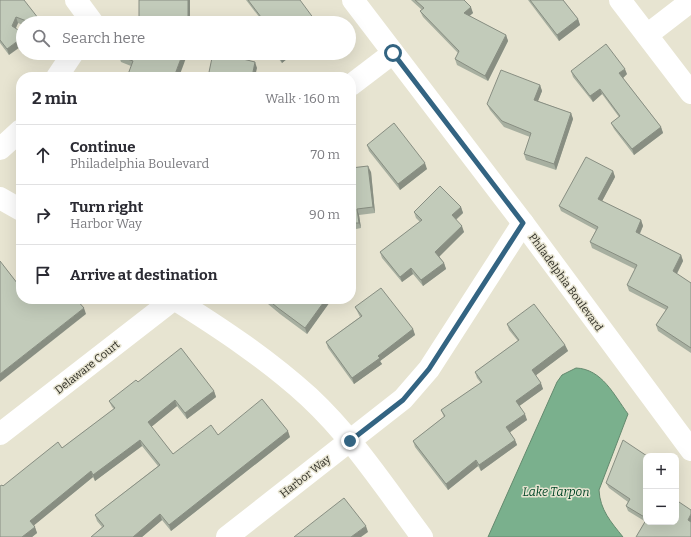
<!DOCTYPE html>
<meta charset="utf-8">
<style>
body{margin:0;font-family:Bitter,serif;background:#f7f7f7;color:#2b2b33}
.controls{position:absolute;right:12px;bottom:12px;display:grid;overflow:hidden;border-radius:8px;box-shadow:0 4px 16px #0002}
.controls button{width:36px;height:36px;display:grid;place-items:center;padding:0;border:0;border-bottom:1px solid #e1e1e2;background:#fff;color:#2b2b33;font:20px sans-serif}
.stop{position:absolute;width:12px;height:12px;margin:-9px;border:3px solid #336482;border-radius:50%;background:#fff}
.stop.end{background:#336482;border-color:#fff;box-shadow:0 1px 4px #0008}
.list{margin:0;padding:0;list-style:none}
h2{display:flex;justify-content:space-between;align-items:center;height:52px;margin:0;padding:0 16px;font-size:17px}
h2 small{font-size:13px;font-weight:400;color:#7c7c81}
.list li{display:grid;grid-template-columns:26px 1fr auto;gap:12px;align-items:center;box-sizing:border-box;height:60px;padding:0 16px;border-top:1px solid #e1e1e2}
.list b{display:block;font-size:15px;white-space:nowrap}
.list p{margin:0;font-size:13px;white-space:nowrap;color:#7c7c81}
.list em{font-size:13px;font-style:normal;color:#7c7c81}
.icon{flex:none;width:22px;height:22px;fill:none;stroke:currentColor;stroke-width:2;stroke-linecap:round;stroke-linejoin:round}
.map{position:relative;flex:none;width:691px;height:537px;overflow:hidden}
.search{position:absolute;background:#fff;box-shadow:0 4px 16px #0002;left:16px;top:16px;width:340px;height:44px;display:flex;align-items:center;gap:10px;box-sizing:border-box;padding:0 14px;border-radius:22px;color:#7c7c81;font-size:15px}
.panel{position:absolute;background:#fff;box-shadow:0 4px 16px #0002;left:16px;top:72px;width:340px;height:232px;border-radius:16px}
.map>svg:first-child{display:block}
</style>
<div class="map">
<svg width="691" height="537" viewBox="0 0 691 537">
<rect width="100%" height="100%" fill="#e7e4d1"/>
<path fill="#7ab08d" stroke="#64896e" d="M576,368C602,369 614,395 628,414L599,490C600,510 611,522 623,537H488L557,382L562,375Z"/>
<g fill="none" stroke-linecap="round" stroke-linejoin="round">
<g stroke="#fff" stroke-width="22">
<polyline points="76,0 93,23"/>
<polyline points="353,0 523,223 691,450"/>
<polyline points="620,0 691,93"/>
<polyline points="647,35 691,1"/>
<polyline points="57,77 73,53"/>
<polyline points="351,85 393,53"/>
<polyline points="0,149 21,130"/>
<polyline points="0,198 21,210"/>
<path d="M0,434L174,299C222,329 267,359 309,397C353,438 386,489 422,537"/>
<polyline points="227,537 403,399 429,369 523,223"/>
</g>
</g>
<g fill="#a7afa0">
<polygon points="0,0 42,23 23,23 23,25 18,23 16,28 9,55 0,43"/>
<polygon points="139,0 190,0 190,23 141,23 139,18"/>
<polygon points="246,0 300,0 263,22"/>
<polygon points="411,0 464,0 473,13 469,16 506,35 508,41 488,81 457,65 455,59 458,53 423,17 420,11 422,10"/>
<polygon points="528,0 563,0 578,19 580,25 559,41"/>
<polygon points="120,53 184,53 186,58 131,66 121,62 119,56"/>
<polygon points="274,53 294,53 282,63"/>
<polygon points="571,71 627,74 623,78 661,127 663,133 634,155 614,129 611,123 619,117 602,94 593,102 573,77"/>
<polygon points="540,85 542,91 538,101 571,113 573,119 556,170 526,160 524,154 530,137 504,127 490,110 487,104"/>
<polygon points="367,145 427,169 400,190 369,151"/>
<polygon points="351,168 371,172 375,213 359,215 361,228 351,230"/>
<polygon points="613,171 615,177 602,201 641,220 643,226 640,234 681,255 683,261 677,274 691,283 691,353 658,331 656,325 666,310 629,291 627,285 635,269 592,248 590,242 596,230 561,211 559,206"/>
<polygon points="461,207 463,213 456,220 464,232 439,256 444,263 446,269 423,286 413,274 402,282 382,258 380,252 420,222 416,218 414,212"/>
<polygon points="262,299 332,299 307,334 280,314"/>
<polygon points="355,307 413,329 415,335 380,361 382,364 354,384 328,348 326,342 360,317"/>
<polygon points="507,324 565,345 568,351 536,375 543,389 519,406 527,420 510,432 515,440 517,445 481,471 478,466 448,490 415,447 413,441 444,417 441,410 481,383 477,378 475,372 518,341 509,330"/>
<polygon points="138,382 214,391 216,397 187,419 177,406 151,427 173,454 218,435 290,437 171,531 162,520 142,537 91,537 102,527 97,521 95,515 158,466 142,446 95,481 93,477 34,525 37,533 32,537 0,537 3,486 62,448 114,409 112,407 109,401"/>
<polygon points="646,456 646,522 628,511 626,506 628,502 609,488 606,483"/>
</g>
<g fill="#888e82">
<polygon points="188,0 190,0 190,23 188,17"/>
<polygon points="471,7 473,13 466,19 464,13"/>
<polygon points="16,17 18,23 14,32 12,26"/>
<polygon points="578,19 580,25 559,41 557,35"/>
<polygon points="506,35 508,41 488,81 485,76"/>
<polygon points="23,37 23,45 9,55 7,49"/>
<polygon points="183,53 184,53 186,58 179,77 174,77"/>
<polygon points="285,53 294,53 282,63 280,57"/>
<polygon points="255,62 257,68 255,77 252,77"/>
<polygon points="625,69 627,74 622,79 619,73"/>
<polygon points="540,85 542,91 536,106 534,100"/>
<polygon points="600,89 602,94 593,102 590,96"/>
<polygon points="571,113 573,119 556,170 554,164"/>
<polygon points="661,127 663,133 634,155 632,149"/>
<polygon points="425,163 427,169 400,190 398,184"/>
<polygon points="368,166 371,172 375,213 373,207"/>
<polygon points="613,171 615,177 600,205 598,199"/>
<polygon points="461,207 463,213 454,221 452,215"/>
<polygon points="357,209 359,215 361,228 359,223"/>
<polygon points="641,220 643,226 638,237 636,232"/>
<polygon points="462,226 464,232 438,258 435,252"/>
<polygon points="681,255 683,261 675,277 673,271"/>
<polygon points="444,263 446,269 423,286 421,280"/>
<polygon points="411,268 413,274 402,282 400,277"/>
<polygon points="326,299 332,299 307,334 305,328"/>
<polygon points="84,308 86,314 0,382 0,374"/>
<polygon points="413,329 415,335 380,361 382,364 354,384 352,378 378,356"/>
<polygon points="565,345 568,351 535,376 532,370"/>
<polygon points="541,383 543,389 518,407 516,401"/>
<polygon points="214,391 216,397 187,419 185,413"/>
<polygon points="175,400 177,406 150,428 148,422"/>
<polygon points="525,414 527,420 509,433 506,427"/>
<polygon points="288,431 290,437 171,531 169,525"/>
<polygon points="140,440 142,446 95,481 93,475"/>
<polygon points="515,440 517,445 481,471 479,465"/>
<polygon points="476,460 478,466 448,490 446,484"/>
<polygon points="91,471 93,477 32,527 30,521"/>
<polygon points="160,514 162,520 142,537 133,537"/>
<polygon points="691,514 691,524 688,520"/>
<polygon points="366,526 368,532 361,537 351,537"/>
<polygon points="35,527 37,533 32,537 22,537"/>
</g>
<g fill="#c2cbba" stroke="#888e82">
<polygon points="0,0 24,0 42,23 32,23 16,17 12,26 23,33 23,37 7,49 0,40"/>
<polygon points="139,0 188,0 188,17 139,18"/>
<polygon points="248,0 300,0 317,23 262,23 264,21"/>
<polygon points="415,0 464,0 471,7 464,13 506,35 485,76 455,59 459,51 420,11 424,8"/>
<polygon points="530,0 563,0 578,19 557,35"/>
<polygon points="606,44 625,69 619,73 661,127 632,149 611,123 620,116 600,89 590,96 571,71"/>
<polygon points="120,53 183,53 174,77 127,77 133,61 119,56"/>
<polygon points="213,53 219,53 255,62 252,77 208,77"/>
<polygon points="277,53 285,53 280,57"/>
<polygon points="501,70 540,85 534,100 571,113 554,164 524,154 531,133 502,121 487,104"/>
<polygon points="394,123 425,163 398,184 367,145"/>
<polygon points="586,157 613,171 598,199 641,220 636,232 681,255 673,271 691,283 691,348 656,325 668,307 627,285 637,265 590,242 598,227 559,206"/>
<polygon points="368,166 373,207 357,209 359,223 351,223 351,168"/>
<polygon points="440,186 461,207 452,215 462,226 435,252 444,263 421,280 411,268 400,277 380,252 422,220 414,212"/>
<polygon points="0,261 21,288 21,299 76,299 84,308 0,374"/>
<polygon points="381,288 413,329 378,356 380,358 352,378 326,342 362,316 355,307"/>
<polygon points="267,299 326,299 305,328 278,308"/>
<polygon points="534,304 565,345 532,370 541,383 516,401 525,414 506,427 515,440 479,465 476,460 446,484 413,441 445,416 441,410 482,382 475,372 519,340 507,324"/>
<polygon points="181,348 214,391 185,413 175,400 148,422 173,454 211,425 218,435 262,399 288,431 169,525 160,514 133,537 91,537 104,526 95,515 160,465 140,440 93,475 91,471 30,521 35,527 22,537 0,537 0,486 2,485 3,486 58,442 62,448 115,408 109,401 136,380 138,382"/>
<polygon points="623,440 647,456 646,456 646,518 626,506 630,499 606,483"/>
<polygon points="344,498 366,526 351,537 294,537"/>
<polygon points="676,500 691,510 691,514 688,520 691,522 691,537 636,537 646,520 646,522 676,522"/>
</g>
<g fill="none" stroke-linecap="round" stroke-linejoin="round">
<polyline stroke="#336482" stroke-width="5" points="350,441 403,400 429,369 523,223 393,53"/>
</g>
<g text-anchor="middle" stroke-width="3" stroke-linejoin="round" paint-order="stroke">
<g font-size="11" fill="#302f27" stroke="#e7e4d1">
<text transform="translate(566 282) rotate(54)" y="4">Philadelphia Boulevard</text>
<text transform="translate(87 367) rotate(-38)" y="4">Delaware Court</text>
<text transform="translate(305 476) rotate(-38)" y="4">Harbor Way</text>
</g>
<g font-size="12" font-style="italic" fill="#004626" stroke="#e7e4d1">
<text x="556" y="496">Lake Tarpon</text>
</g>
</g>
</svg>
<div class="controls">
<button>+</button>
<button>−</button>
</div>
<div class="stop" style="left:393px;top:53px"></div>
<div class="stop end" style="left:350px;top:441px"></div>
<div class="search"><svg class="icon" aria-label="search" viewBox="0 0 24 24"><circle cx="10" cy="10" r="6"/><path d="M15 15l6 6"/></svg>Search here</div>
<section class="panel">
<h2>2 min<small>Walk · 160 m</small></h2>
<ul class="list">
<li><svg class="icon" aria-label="ahead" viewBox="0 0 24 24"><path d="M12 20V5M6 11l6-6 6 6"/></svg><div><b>Continue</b><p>Philadelphia Boulevard</p></div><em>70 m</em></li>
<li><svg class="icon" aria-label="right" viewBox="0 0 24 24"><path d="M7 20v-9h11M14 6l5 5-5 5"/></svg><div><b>Turn right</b><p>Harbor Way</p></div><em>90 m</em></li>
<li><svg class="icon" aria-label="arrive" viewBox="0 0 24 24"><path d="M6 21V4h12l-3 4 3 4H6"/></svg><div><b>Arrive at destination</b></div></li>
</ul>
</section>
</div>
